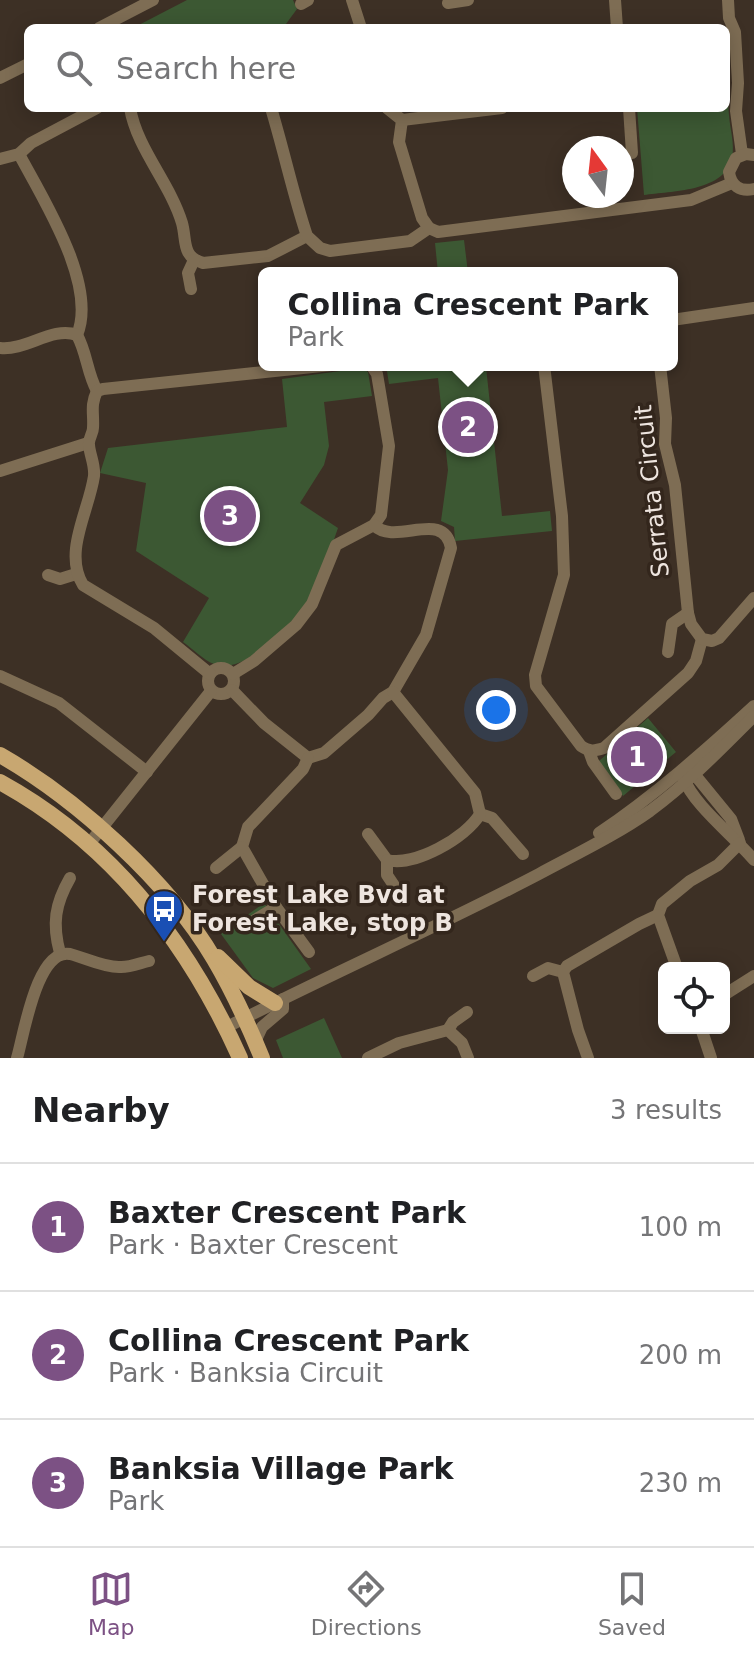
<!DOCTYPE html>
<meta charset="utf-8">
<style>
body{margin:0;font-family:"DejaVu Sans",sans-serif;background:#f2f2f2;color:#202124}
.controls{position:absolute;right:24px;bottom:24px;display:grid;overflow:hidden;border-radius:12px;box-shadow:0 4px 20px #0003}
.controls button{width:72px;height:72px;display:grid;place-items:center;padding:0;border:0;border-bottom:2px solid #e0e0e0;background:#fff;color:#202124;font:40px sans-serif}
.compass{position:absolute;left:562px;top:136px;width:72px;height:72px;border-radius:50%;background:#fff;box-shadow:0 4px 20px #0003;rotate:345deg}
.you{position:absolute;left:496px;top:710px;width:28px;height:28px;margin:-20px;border:6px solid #fff;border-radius:50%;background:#1a73e8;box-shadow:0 0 0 12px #1a73e833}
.badge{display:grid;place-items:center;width:52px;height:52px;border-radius:50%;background:#7c5184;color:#fff;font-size:26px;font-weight:700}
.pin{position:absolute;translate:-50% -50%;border:4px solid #fff;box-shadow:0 2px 8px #0006}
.popup{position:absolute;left:258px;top:267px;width:420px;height:104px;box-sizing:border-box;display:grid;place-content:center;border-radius:12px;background:#fff;filter:drop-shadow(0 2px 6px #0005);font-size:26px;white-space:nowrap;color:#757577}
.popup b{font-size:30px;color:#202124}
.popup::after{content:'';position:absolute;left:50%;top:100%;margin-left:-16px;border:16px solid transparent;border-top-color:#fff}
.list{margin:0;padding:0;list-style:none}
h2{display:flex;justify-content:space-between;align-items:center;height:104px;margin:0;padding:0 32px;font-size:34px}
h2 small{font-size:26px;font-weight:400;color:#757577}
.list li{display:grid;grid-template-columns:52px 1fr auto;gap:24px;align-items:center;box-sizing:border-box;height:128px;padding:0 32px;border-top:2px solid #e0e0e0}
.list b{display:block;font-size:30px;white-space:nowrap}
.list p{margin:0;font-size:26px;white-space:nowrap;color:#757577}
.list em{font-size:26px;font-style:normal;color:#757577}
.icon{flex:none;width:44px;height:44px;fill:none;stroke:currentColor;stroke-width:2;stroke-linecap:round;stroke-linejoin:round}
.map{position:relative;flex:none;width:754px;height:1058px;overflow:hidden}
.search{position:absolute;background:#fff;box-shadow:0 4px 20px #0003;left:24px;right:24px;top:24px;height:88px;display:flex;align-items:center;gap:20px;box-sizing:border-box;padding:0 28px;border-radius:12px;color:#757577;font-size:30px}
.sheet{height:488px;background:#fff}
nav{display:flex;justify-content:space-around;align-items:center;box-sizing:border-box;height:112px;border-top:2px solid #e0e0e0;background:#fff;font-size:22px;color:#757577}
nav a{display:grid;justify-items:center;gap:4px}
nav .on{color:#7c5184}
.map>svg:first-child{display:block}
</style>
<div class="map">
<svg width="754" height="1058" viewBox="0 0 754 1058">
<rect width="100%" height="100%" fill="#3d3025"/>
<g fill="#3c5833">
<polygon points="187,0 293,0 297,9 283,28 133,28"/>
<path d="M727,59C728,77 727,96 729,115C730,130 735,143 732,159C723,192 671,191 644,195L637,108H726Z"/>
<polygon points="464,240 468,273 438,273 435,243"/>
<polygon points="386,365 496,365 486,367 502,516 550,511 552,531 455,541 454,527 441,521 448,470 438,378 389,384"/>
<path d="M362,368L368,372L372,396L324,402L329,446L324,465L300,503L338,528C331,547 326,569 317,587C303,614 248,677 214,664C203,660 192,648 183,642L209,598L136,551L146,483L100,473L108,448L287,427L282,379Z"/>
<polygon points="648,718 676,752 623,796 599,761"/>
<polygon points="264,903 311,969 273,988 253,978 221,934"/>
<polygon points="324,1018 342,1058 283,1058 276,1040"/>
</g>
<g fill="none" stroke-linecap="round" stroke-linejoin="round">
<g stroke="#7e6d54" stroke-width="12">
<polyline points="352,0 361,28"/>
<polyline points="615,0 617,28"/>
<polyline points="728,0 729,18 735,32 738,83 736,111 742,154"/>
<polyline points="448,3 468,0"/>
<polyline points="301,4 308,0"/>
<polyline points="99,28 153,0"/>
<polyline points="0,78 28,64"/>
<path d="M130,108C137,149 170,183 182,223C187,241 181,256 203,263L268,256L307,236"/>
<path d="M271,108C284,151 293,194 307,236L320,248L330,251L410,241L429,228"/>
<polyline points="387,108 402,120 399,142 422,218 429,228 438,232 691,200 732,183"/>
<polyline points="629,108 632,153"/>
<polyline points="402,120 502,108"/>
<path d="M19,154C43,199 98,285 77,335"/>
<path d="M754,155L746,154L736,158L729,172C731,186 740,192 754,189"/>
<polyline points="0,159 19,154 31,143 97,108"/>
<polyline points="191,289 188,273 194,260"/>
<polyline points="672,320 754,308"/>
<path d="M0,348C26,351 52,326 77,335C87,353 87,373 97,391"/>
<path d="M544,365L562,516L564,575L535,675L536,686L581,746C590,752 594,751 604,748L688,673L696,661L702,639"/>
<polyline points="660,365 666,418 665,444 675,485 688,613 691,624 702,639 712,641 719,638 754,598"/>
<polyline points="0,471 88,443"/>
<polyline points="48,575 60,579 76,574"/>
<polyline points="668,652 672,624 688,613"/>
<circle cx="221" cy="681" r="13"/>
<path d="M210,674L154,628L83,585C63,552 89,511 94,476C95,464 90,456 89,445C88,439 93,434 93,428C94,413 90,406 97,391L103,389L331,365"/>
<polyline points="233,674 254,661 296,625 312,604 336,545 374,525 381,515 389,446 377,374 371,365"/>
<polyline points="0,676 59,703 147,772"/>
<path d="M232,690L264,723L308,758L324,753L368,715L383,698L393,692L426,635L451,548C444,508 395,547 374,525"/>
<polyline points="589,751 593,762 616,794"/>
<polyline points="308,758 303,769 248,827 242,847 276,907 309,952"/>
<polyline points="689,773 695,775 731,819 739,840"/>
<path d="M683,777C694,806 734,836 754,860"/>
<polyline points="480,814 492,818 523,854"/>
<path d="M599,833C654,796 705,751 754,706"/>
<path d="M368,834L387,860C414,867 466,838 480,814L475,793L393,692"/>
<polyline points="89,844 211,691"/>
<polyline points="387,860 387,875 395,887"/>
<polyline points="216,868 242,847"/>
<polyline points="255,920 276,907"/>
<path d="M60,953C52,924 55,904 70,878"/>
<polyline points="677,968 658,915 662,904 690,881 718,865 740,843"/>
<polyline points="533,976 548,968 563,972"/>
<polyline points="724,995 754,976"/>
<path d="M227,1027C330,974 436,928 539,874C576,854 616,835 650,811C689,782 720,750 754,716"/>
<polyline points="701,1028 711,1058"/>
<polyline points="448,1030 453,1022 467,1012"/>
<polyline points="255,1042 262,1027 283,1009 283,999"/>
<path d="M17,1058C24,1034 37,948 70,954C86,958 102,967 119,967C129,968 140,963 149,961"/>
<polyline points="368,1058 399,1043 448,1030 462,1043 468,1058"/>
<polyline points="588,1058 578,1030 563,972 567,966 639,924 658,915"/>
</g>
<g stroke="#c8a771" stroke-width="16">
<path d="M0,755C77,799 169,882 214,959C233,991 248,1024 262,1058"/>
<path d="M0,782C113,844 188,942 240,1058"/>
<polyline points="218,957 249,987 275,1003"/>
</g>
</g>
<defs>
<symbol id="bus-pin" viewBox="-11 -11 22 30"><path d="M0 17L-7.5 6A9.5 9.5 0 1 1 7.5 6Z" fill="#1a4fb4" stroke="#33261c"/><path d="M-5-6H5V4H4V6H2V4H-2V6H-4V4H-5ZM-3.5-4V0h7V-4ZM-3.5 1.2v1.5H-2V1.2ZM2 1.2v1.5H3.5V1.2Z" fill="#fff"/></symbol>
</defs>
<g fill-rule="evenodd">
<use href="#bus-pin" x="142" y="887" width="44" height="60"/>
</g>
<g text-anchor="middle" stroke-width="7" stroke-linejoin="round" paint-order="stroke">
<g font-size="24" fill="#eee5df" stroke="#33261c">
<text transform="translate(652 491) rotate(-96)" y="8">Serrata Circuit</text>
</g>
<g font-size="24" font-weight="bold" fill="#eee5df" stroke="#33261c" text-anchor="start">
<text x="192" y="903">Forest Lake Bvd at<tspan x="192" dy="28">Forest Lake, stop B</tspan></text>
</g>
</g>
</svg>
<div class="controls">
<button><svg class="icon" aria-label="locate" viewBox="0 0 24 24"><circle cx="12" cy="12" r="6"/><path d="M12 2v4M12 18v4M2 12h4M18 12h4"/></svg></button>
</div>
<svg class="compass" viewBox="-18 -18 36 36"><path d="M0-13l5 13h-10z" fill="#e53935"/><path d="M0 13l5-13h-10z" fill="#757577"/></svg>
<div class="you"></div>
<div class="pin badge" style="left:637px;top:757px">1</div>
<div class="pin badge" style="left:468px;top:427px">2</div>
<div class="popup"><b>Collina Crescent Park</b>Park</div>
<div class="pin badge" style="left:230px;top:516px">3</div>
<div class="search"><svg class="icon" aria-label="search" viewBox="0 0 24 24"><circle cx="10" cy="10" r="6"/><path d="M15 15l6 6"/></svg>Search here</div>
</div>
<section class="sheet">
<h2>Nearby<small>3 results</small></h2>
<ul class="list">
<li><span class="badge">1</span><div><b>Baxter Crescent Park</b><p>Park · Baxter Crescent</p></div><em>100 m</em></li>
<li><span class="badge">2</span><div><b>Collina Crescent Park</b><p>Park · Banksia Circuit</p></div><em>200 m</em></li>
<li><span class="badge">3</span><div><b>Banksia Village Park</b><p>Park</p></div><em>230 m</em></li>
</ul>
</section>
<nav>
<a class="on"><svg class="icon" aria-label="map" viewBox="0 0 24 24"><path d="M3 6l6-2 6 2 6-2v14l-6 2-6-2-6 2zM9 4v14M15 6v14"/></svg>Map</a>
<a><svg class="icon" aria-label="directions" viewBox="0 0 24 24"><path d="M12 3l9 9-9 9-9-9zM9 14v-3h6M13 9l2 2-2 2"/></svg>Directions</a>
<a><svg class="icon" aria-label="saved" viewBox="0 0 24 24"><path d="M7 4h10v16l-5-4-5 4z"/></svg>Saved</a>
</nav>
